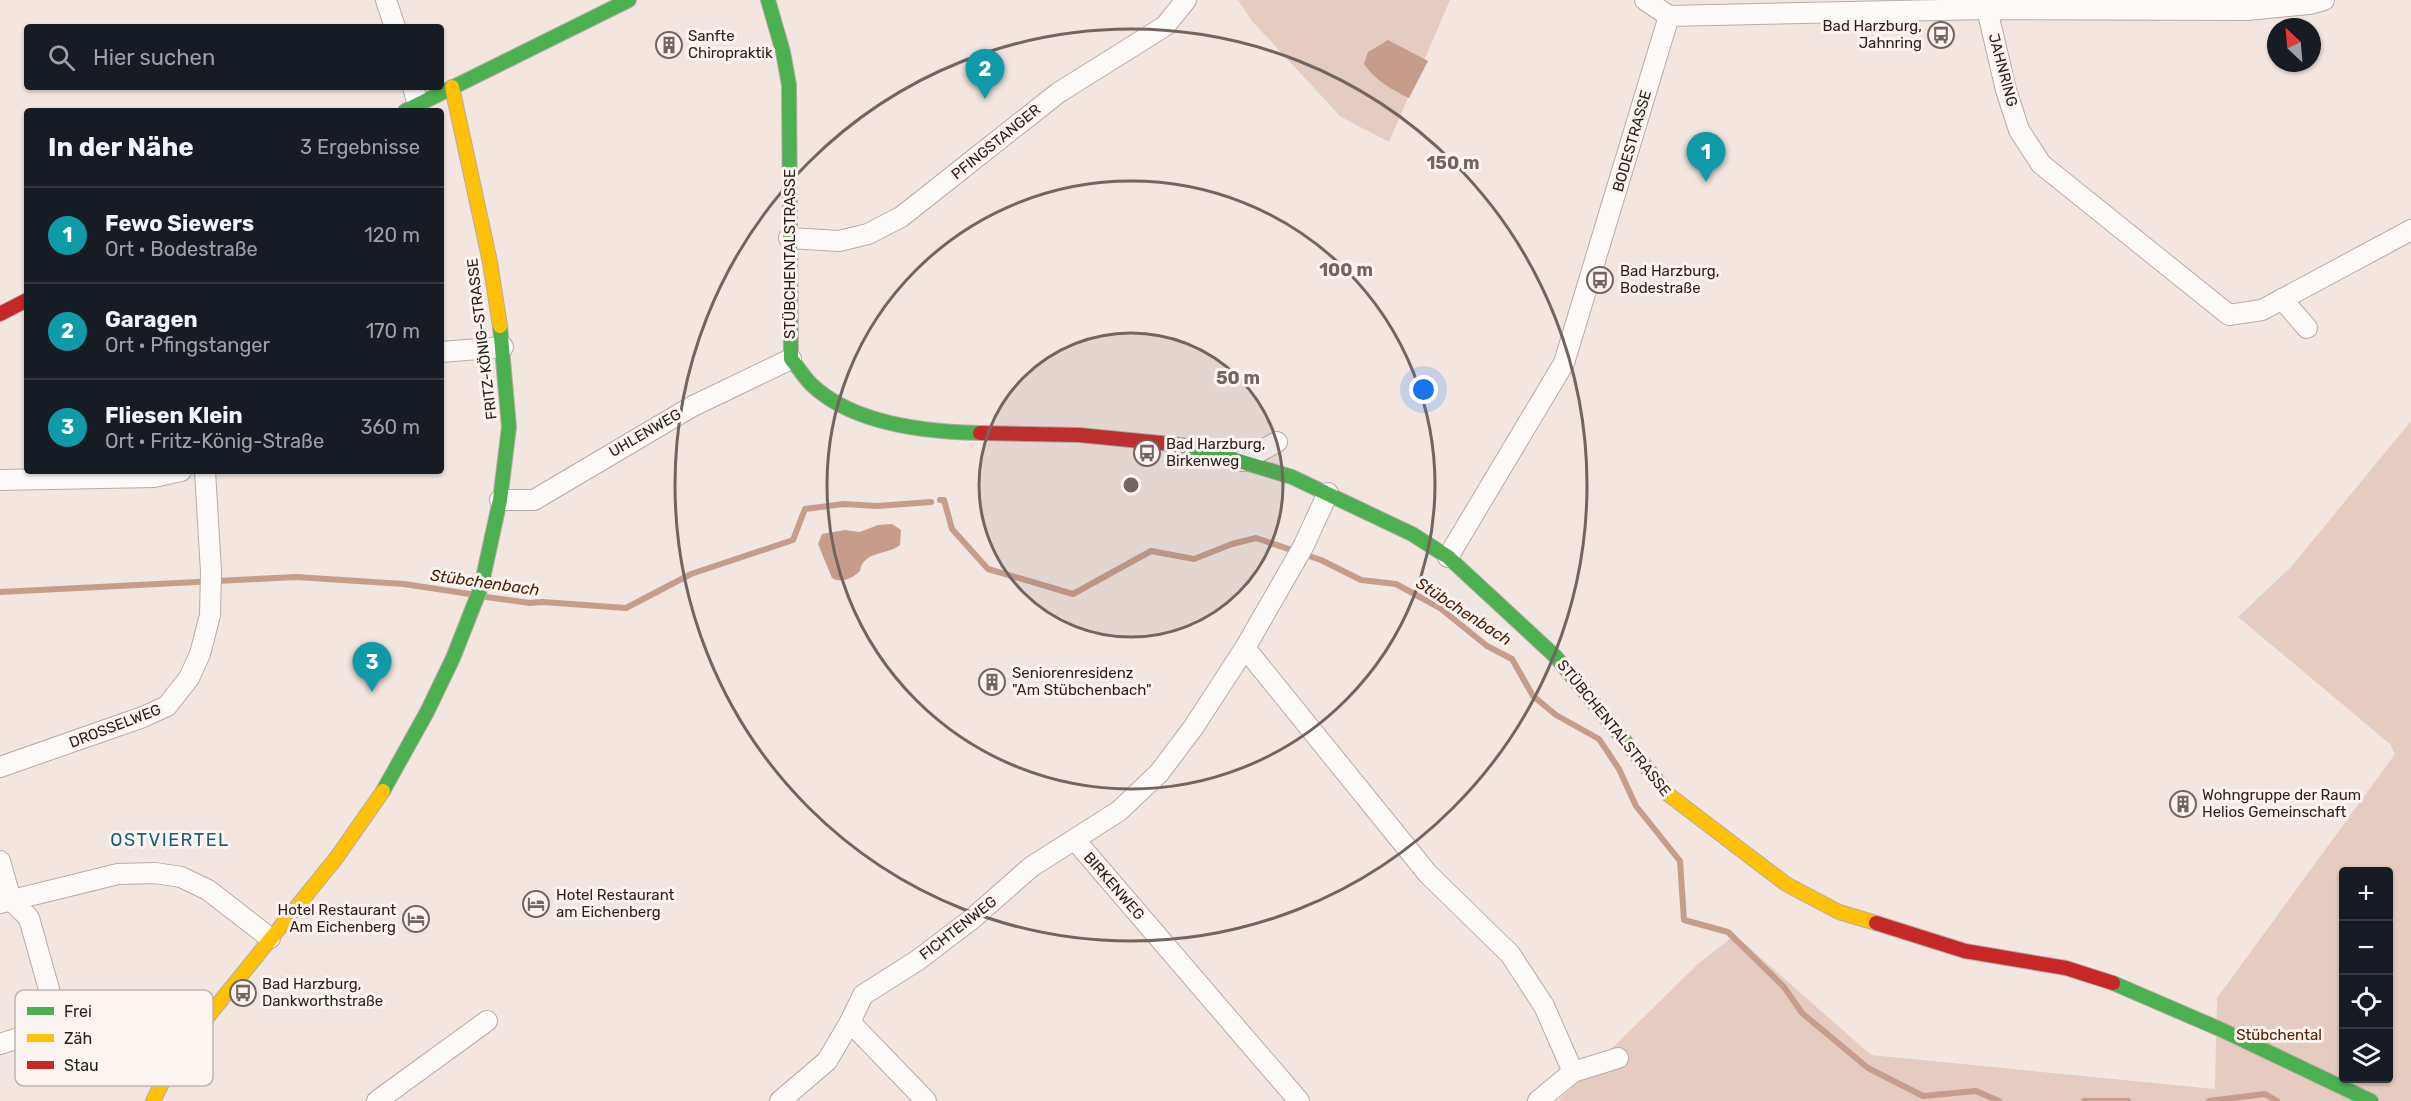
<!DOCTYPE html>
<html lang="de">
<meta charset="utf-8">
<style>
body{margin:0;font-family:Rubik,sans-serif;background:#20242c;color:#f1f3f6}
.controls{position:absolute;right:18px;bottom:18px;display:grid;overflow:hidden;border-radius:6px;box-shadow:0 2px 4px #0004}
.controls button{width:54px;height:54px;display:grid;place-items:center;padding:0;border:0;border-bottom:2px solid #363941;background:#171b24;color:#f1f3f6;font:30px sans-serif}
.compass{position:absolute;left:2267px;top:18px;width:54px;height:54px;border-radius:50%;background:#171b24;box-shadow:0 2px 4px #0004;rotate:334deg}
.you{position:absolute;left:1424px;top:390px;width:21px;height:21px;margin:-15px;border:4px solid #fff;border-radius:50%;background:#1a73e8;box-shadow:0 0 0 9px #1a73e833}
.badge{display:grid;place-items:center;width:39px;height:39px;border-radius:50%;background:#0b8043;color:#fff;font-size:20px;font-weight:700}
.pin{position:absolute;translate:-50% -50px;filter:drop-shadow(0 2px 3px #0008)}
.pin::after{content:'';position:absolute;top:32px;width:21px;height:18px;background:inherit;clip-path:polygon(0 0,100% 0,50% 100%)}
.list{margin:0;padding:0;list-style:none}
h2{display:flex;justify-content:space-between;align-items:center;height:78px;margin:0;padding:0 24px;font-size:26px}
h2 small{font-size:20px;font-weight:400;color:#9ea1a6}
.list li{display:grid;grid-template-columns:39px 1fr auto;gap:18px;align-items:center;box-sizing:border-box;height:96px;padding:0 24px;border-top:2px solid #363941}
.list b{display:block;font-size:22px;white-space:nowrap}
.list p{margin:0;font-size:20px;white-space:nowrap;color:#9ea1a6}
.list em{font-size:20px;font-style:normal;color:#9ea1a6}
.icon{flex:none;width:33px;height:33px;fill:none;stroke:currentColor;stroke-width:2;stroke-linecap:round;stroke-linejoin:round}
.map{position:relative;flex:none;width:2411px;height:1101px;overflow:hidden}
.search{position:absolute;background:#171b24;box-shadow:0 2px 4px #0004;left:24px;top:24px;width:420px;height:66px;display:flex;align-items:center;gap:15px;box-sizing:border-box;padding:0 21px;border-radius:6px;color:#9ea1a6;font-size:22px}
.panel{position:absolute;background:#171b24;box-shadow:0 2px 4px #0004;left:24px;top:108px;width:420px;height:366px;border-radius:6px}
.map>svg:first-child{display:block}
</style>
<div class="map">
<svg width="2411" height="1101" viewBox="0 0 2411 1101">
<rect width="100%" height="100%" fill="#f3e6e1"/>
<g fill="#e6ccc0" fill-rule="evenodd">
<polygon points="1238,0 1450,0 1389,142 1341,117 1252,21"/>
<path d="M2411,421V1101H1558L1699,963L1735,935L1871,1055L2215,1089L2217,998L2395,754L2390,744L2238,617L2291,567ZM2344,872H2388V1078H2344Z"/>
</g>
<g fill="#c69c8a">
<path d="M1388,40L1428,61L1409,98C1392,90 1375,80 1364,64L1368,52Z"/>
<path d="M892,524L901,530L900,545C888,555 863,551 860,571C853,578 841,584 832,578L818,544L822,534L845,530L860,532L878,525Z"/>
</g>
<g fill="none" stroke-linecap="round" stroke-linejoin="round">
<g stroke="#c69c8a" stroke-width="6">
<polyline points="940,500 944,500 952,529 988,569 1073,594 1151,551 1194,559 1232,544 1256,538 1321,560 1361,580 1396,584 1440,608 1487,646 1512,659 1533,696 1556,715 1599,739 1619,769 1636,806 1680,861 1684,920 1728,932 1784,987 1802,1013 1868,1068 1923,1096 1976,1091 1999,1101"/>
<polyline points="0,592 296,577 404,584 470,594"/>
<polyline points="486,597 530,603 543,602 626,608 691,574 793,540 805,509 844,504 877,506 931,502"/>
<polyline points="2084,1101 2128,1101"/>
<polyline points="2209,1101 2265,1094 2277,1101"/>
</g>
<defs>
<g id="street">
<polyline points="386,0 395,27"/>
<polyline points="1645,0 1669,16"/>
<polyline points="2324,0 2309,4 2247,10 1987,9 2006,90 2019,130 2041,164 2229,315 2262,310 2411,230"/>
<polyline points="413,87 418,105"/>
<polyline points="789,238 839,241 868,234 901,217 1058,93 1165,26 1186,0"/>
<polyline points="2282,299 2307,328"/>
<polyline points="441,352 503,347"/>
<polyline points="1242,461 1277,442"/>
<polyline points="0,480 154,477 181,471"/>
<polyline points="500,500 534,500 693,406 791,359"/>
<polyline points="1448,557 1564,363 1669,16 1987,9 1987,0"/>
<polyline points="1245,648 1428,874 1510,954 1544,1006 1573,1072"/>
<polyline points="0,767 143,717 167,706 189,678 200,654 210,615 211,572 205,471"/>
<polyline points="1075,840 1299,1101"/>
<polyline points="0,861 11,900 29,918 59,1025 0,1044"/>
<polyline points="0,903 118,874 155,873 181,877 208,890 270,938"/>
<polyline points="377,1101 487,1021"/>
<polyline points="780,1101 827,1061 850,1022"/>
<polyline points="926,1101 850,1022 863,995 918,960 972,919 1031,867 1119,811 1159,773 1193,728 1245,648 1303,547 1328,493"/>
<polyline points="1538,1101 1573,1072 1618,1058"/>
</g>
<g id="fast">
<path d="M768,0L783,52L789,85L791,359C798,367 804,377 811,384C852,424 926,432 980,433"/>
<polyline points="405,111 629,0"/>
<polyline points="1161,443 1189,446 1292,477 1412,534 1448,557 1556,657 1669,795"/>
<polyline points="383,791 427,712 453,658 481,587 500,500 509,427 500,326"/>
<polyline points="2113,983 2222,1030 2371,1101"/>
</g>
<g id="slow">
<polyline points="452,87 490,262 500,326"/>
<polyline points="1669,795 1786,884 1839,912 1876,923"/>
<polyline points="153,1101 176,1056 337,857 383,791"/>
</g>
<g id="jam">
<polyline points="0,314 27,300"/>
<polyline points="980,433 1079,435 1161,443"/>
<polyline points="1876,923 1965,951 2066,968 2113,983"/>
</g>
</defs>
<use href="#street" stroke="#b7aba6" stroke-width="22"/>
<use href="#fast" stroke="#b7aba6" stroke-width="16"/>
<use href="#slow" stroke="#b7aba6" stroke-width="16"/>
<use href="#jam" stroke="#b7aba6" stroke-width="16"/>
<use href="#street" stroke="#fdfbfa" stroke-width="20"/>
<use href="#fast" stroke="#4caf50" stroke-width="14"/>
<use href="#slow" stroke="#ffc107" stroke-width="14"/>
<use href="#jam" stroke="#c62828" stroke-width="14"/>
</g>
<circle cx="1131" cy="485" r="152" fill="#72645e" fill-opacity=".12"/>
<g fill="none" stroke="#72645e" stroke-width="3">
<circle cx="1131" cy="485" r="152"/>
<circle cx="1131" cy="485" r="304"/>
<circle cx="1131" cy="485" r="456"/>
</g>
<defs>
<symbol id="bus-ring" viewBox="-11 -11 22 22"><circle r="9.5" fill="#fcf4f1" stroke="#72645e" stroke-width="1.5"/><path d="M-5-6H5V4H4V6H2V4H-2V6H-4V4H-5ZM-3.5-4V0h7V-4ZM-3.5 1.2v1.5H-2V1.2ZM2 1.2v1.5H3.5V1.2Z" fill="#72645e"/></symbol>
<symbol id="building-ring" viewBox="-11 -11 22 22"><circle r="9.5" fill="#fcf4f1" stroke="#72645e" stroke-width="1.5"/><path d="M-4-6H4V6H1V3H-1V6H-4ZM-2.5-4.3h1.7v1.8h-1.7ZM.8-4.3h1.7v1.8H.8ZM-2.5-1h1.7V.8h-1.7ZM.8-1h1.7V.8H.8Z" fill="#72645e"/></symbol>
<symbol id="hotel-ring" viewBox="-11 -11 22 22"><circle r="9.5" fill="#fcf4f1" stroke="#72645e" stroke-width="1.5"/><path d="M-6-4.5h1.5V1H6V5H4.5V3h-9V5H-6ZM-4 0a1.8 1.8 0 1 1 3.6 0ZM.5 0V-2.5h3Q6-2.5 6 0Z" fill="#72645e"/></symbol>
</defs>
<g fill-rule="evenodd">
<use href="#bus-ring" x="1926" y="20" width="30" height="30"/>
<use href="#building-ring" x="654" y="30" width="30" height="30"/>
<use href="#bus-ring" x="1585" y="265" width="30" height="30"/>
<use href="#bus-ring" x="1132" y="438" width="30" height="30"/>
<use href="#building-ring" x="977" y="667" width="30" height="30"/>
<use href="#building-ring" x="2168" y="789" width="30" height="30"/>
<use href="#hotel-ring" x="521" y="889" width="30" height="30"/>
<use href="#hotel-ring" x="401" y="904" width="30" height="30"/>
<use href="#bus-ring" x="228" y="978" width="30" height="30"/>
</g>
<g text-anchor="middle" stroke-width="6" stroke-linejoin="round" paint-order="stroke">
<g font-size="15" fill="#2c1e18" stroke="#fcf4f1" text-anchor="start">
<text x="1922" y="31" text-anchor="end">Bad Harzburg,<tspan x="1922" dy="17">Jahnring</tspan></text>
<text x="688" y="41">Sanfte<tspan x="688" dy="17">Chiropraktik</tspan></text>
<text x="1620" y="276">Bad Harzburg,<tspan x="1620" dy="17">Bodestraße</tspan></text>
<text x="1166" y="449">Bad Harzburg,<tspan x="1166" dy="17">Birkenweg</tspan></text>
<text x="1012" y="678">Seniorenresidenz<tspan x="1012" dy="17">"Am Stübchenbach"</tspan></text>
<text x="2202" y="800">Wohngruppe der Raum<tspan x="2202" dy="17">Helios Gemeinschaft</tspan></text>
<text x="556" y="900">Hotel Restaurant<tspan x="556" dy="17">am Eichenberg</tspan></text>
<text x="396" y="915" text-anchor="end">Hotel Restaurant<tspan x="396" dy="17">Am Eichenberg</tspan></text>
<text x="262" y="989">Bad Harzburg,<tspan x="262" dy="17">Dankworthstraße</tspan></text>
</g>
<g font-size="15" fill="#2c1e18" stroke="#fcf4f1">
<text transform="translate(2003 70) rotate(75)" y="5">JAHNRING</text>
<text transform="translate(1632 141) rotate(-74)" y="5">BODESTRASSE</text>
<text transform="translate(996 142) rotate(-39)" y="5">PFINGSTANGER</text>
<text transform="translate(790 254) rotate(-90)" y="5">STÜBCHENTALSTRASSE</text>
<text transform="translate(482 339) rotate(-97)" y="5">FRITZ-KÖNIG-STRASSE</text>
<text transform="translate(645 433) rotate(-30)" y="5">UHLENWEG</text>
<text transform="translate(115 726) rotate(-21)" y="5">DROSSELWEG</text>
<text transform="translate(1614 728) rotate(51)" y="5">STÜBCHENTALSTRASSE</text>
<text transform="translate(1114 886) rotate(49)" y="5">BIRKENWEG</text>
<text transform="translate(958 928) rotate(-38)" y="5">FICHTENWEG</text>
</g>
<g font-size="15" fill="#532002" stroke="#fcf4f1">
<text x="2279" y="1040">Stübchental</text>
</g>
<g font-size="16" font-style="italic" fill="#4d1b00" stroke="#fcf4f1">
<text transform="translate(485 582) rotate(8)" y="6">Stübchenbach</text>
<text transform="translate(1464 611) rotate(33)" y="6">Stübchenbach</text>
</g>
<g font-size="18" letter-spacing="1.5" fill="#155f79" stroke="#fcf4f1">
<text x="170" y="846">OSTVIERTEL</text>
</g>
</g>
<rect x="15" y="990" width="198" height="96" rx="9" fill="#fcf4f1" stroke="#beb4b0" stroke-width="1.5"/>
<rect x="27" y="1007" width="27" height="8" fill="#4caf50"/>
<rect x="27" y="1034" width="27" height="8" fill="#ffc107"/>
<rect x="27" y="1061" width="27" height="8" fill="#c62828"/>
<g font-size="16" fill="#2c1e18">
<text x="64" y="1017">Frei</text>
<text x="64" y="1044">Zäh</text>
<text x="64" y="1071">Stau</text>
</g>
<circle cx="1131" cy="485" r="9" fill="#72645e" stroke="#fcf4f1" stroke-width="3"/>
<g font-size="18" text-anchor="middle" font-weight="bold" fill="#72645e" stroke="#fcf4f1" stroke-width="6" stroke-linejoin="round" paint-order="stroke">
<text x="1453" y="169">150 m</text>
<text x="1346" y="276">100 m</text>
<text x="1238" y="384">50 m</text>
</g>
</svg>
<div class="controls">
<button>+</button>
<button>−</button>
<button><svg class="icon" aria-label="locate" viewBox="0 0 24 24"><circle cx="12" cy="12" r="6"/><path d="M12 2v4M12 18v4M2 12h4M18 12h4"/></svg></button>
<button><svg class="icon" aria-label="layers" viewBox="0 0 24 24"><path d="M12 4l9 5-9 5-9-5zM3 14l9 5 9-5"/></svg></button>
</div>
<svg class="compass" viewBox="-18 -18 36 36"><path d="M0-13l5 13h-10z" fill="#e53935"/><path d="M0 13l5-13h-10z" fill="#9ea1a6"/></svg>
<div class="you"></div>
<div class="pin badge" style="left:1706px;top:182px;background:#0f9aa8">1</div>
<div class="pin badge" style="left:985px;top:99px;background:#0f9aa8">2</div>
<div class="pin badge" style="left:372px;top:692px;background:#0f9aa8">3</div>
<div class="search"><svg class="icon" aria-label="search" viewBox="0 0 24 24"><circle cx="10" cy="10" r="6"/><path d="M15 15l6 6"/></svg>Hier suchen</div>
<section class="panel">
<h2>In der Nähe<small>3 Ergebnisse</small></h2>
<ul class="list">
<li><span class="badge" style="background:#0f9aa8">1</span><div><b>Fewo Siewers</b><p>Ort · Bodestraße</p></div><em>120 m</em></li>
<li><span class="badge" style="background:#0f9aa8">2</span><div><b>Garagen</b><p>Ort · Pfingstanger</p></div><em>170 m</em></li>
<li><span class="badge" style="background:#0f9aa8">3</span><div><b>Fliesen Klein</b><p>Ort · Fritz-König-Straße</p></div><em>360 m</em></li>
</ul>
</section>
</div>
